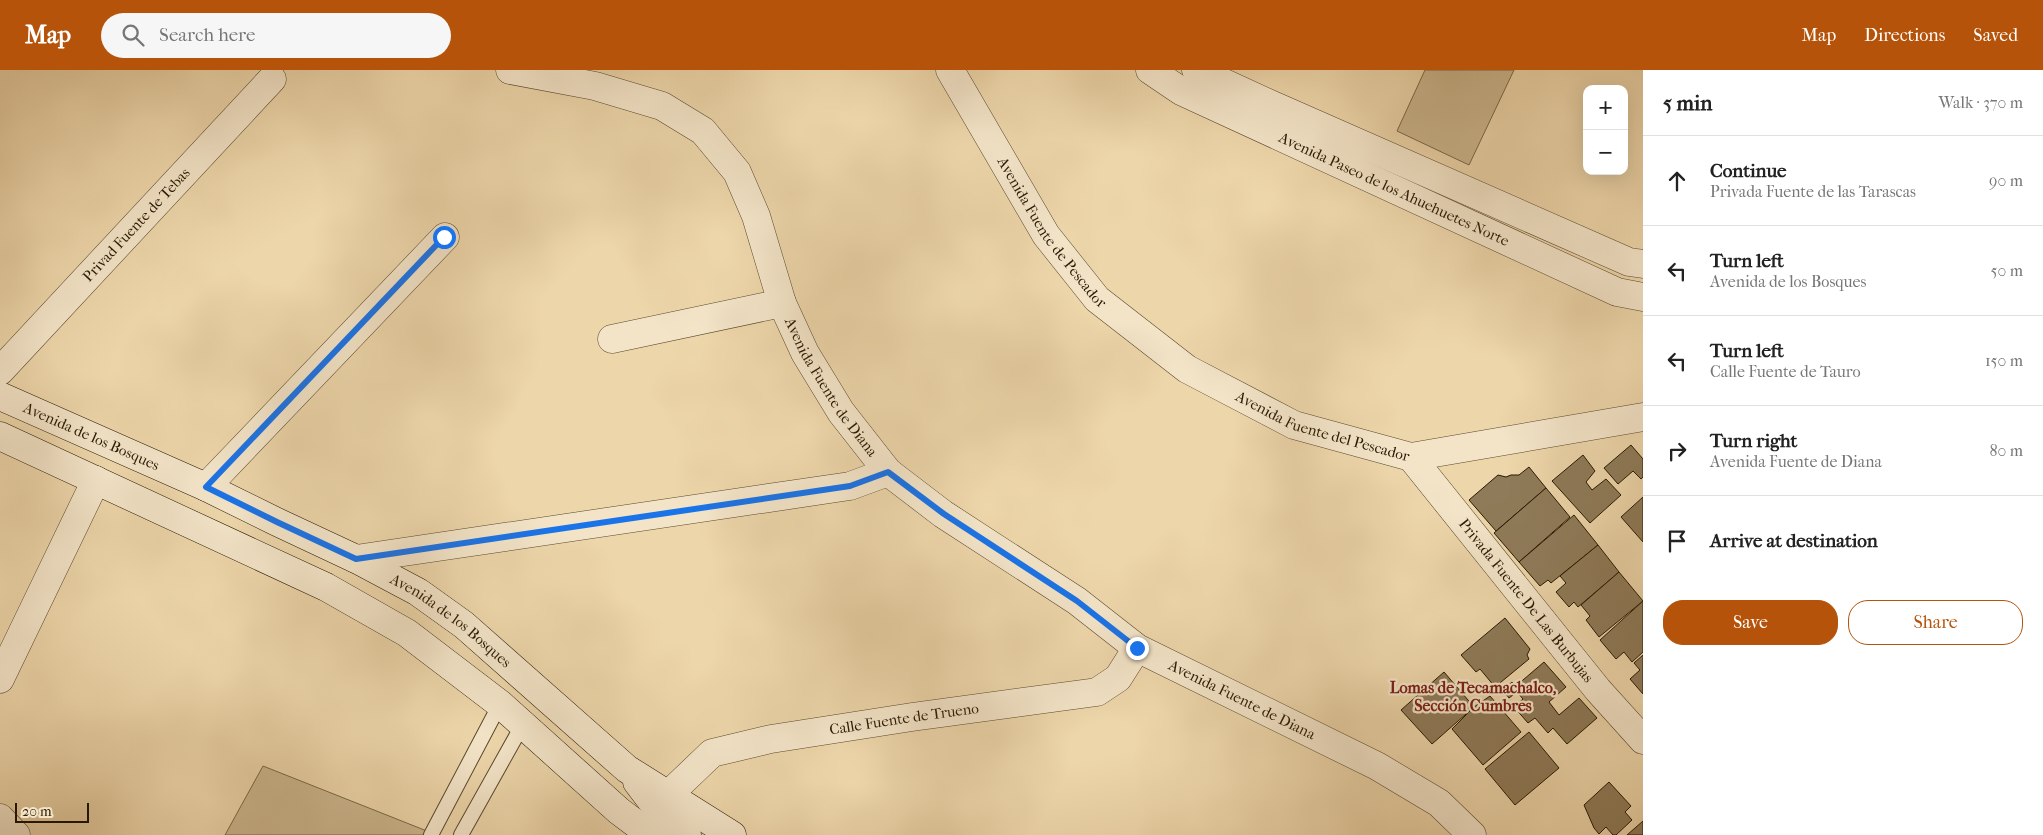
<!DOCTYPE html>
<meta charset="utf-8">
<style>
body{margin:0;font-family:"IM FELL French Canon",serif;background:#f6f6f6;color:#222}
.controls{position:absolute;right:15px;top:15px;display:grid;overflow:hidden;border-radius:10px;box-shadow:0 5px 20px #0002}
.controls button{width:45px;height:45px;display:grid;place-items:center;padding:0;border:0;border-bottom:1px solid #e0e0e0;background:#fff;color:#222;font:25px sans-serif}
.scale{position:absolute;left:15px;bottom:12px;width:74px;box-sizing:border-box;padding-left:5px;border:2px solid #291902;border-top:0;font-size:14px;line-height:18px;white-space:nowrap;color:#291902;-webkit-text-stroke:4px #f3e4c8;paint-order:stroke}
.stop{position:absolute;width:15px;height:15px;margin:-11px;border:4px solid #1a73e8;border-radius:50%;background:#fff}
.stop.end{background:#1a73e8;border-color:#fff;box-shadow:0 1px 5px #0008}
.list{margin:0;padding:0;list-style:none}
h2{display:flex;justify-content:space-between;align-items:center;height:65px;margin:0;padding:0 20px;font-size:21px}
h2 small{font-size:16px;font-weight:400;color:#767676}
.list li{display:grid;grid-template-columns:32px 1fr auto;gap:15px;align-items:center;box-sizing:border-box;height:90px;padding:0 20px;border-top:1px solid #e0e0e0}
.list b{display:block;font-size:19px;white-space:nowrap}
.list p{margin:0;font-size:16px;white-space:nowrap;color:#767676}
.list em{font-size:16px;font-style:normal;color:#767676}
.actions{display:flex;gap:10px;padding:15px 20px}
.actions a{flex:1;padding:11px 0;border:1px solid #b45309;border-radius:20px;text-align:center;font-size:18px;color:#b45309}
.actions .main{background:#b45309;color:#fff}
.icon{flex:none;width:28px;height:28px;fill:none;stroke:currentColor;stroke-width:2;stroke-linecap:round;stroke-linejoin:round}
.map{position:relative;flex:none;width:1643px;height:765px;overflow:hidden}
header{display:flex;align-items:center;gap:30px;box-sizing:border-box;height:70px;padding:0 25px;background:#b45309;color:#fff}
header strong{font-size:24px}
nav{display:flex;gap:28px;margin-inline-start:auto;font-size:18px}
.search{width:350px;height:45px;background:#f6f6f6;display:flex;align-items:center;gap:12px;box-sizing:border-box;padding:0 18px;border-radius:28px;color:#767676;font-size:19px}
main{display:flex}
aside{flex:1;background:#fff}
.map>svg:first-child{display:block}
</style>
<header>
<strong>Map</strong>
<div class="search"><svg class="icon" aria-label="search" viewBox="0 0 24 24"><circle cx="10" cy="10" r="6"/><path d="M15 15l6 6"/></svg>Search here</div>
<nav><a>Map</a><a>Directions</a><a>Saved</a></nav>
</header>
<main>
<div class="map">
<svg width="1643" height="765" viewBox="0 0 1643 765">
<rect width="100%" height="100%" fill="#edd6aa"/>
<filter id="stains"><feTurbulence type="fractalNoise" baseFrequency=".004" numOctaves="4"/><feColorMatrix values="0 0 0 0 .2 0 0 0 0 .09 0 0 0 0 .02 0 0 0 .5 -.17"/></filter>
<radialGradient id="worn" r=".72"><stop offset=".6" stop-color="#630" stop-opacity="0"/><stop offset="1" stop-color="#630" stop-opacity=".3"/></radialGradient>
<g fill="#ccb68d" stroke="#7a6848">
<polygon points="1425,0 1514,0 1469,95 1397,61"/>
<polygon points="263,696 437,765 225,765"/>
</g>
<g fill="#8f7b59" stroke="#291902">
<polygon points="1631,375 1643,389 1643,407 1641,409 1633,401 1618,414 1604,398"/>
<polygon points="1583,385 1595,401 1586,412 1592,420 1606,409 1621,425 1590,453 1552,411"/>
<polygon points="1529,397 1546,418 1496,461 1469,430 1498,405 1506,407 1511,405 1519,405"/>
<polygon points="1546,418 1570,447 1519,492 1494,463"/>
<polygon points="1643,427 1643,472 1621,447"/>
<polygon points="1574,445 1598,475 1551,513 1548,510 1540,516 1519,492"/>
<polygon points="1598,475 1619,502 1578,537 1574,532 1569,537 1556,522 1566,513 1560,506"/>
<polygon points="1619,502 1643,531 1599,567 1586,550 1590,546 1581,535"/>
<polygon points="1643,531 1643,582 1632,592 1624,582 1616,589 1600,570"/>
<polygon points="1505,548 1530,579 1527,585 1529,589 1495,617 1480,599 1476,602 1461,585"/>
<polygon points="1643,585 1643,624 1630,609 1640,600 1634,593"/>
<polygon points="1544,592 1566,617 1549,632 1559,645 1579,628 1597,648 1567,674 1553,658 1548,663 1535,648 1528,653 1514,637 1523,629 1517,622 1509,628 1503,620 1512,612 1516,616"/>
<polygon points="1444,602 1474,637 1432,674 1401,640"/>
<polygon points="1490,626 1521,662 1483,695 1452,659 1474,637"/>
<polygon points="1529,662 1559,698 1515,735 1485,699"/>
<polygon points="1609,712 1631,736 1625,742 1632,750 1616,765 1613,765 1606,757 1599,764 1594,758 1584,735"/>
<polygon points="1643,751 1643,765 1627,765"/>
</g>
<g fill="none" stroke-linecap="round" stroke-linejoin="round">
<defs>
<g id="service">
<polyline points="431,765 500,634"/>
<polyline points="461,765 523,654"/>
</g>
<g id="minor">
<path id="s1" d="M510,0L595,16L662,36L703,61L737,102L756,146L782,233L805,283L841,342L888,402L943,444L1077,531L1137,578L1377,696L1439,733L1472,765"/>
<path id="s2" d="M950,0L1046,165L1097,229L1187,299L1294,355L1411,387L1643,347"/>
<polyline points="612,269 782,233"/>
<path id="s3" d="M0,301L272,9"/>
<path id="s4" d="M1411,387L1598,620L1643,670"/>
<polyline points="206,417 445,167"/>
<polyline points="356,489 850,416 888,402"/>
<polyline points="0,609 96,410"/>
<path id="s5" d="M668,725L712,683L771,669L912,647L1097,622L1118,608L1137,578"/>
<polyline points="0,748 16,765"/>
</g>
<g id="tertiary">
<path id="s6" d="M1150,0L1181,21L1617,222L1643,227"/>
<polyline points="1196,0 1270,34 1629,192 1643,194"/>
</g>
<g id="secondary">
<path id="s7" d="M0,326L206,417L277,452L356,489L418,522L464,555L627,699L732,765"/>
<polyline points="0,366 326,517 407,563 500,634 619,741 651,765"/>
<polyline points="637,712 666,750 687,765"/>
</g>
</defs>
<use href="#service" stroke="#5a482c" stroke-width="16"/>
<use href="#minor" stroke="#5a482c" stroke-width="29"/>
<use href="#tertiary" stroke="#5a482c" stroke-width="29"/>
<use href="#secondary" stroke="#291902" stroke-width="29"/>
<use href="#service" stroke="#f3e4c8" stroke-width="14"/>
<use href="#minor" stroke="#f3e4c8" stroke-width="28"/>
<use href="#tertiary" stroke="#f3e4c8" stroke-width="28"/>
<use href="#secondary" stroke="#f3e4c8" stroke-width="28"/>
</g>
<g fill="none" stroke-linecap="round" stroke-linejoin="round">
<polyline stroke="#1a73e8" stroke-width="6" points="444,167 206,417 277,452 356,489 850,416 888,402 944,444 1077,531 1137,578"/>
</g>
<g text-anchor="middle" stroke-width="4.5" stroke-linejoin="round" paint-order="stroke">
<g font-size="15" fill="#291902" stroke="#f3e4c8">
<text dy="5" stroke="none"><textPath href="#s6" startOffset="272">Avenida Paseo de los Ahuehuetes Norte</textPath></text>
<text dy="5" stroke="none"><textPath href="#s3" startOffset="200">Privad Fuente de Tebas</textPath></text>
<text dy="5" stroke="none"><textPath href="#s2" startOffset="192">Avenida Fuente de Pescador</textPath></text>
<text dy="5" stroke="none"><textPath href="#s1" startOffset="494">Avenida Fuente de Diana</textPath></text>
<text dy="5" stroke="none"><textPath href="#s2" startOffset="535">Avenida Fuente del Pescador</textPath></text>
<text dy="5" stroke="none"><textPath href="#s7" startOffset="100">Avenida de los Bosques</textPath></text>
<text dy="5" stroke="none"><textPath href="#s4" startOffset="184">Privada Fuente De Las Burbujas</textPath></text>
<text dy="5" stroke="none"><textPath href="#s7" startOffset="505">Avenida de los Bosques</textPath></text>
<text dy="5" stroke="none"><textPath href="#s1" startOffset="1019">Avenida Fuente de Diana</textPath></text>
<text dy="5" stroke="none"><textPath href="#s5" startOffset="256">Calle Fuente de Trueno</textPath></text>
</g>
<g font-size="16" font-weight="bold" fill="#7a1f14" stroke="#f3e4c8">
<text x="1473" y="623">Lomas de Tecamachalco,<tspan x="1473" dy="18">Sección Cumbres</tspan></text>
</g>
</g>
<rect width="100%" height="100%" filter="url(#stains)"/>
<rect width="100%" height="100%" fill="url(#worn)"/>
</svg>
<div class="controls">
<button>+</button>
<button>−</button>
</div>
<div class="scale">20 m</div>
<div class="stop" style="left:444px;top:167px"></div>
<div class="stop end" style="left:1137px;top:578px"></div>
</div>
<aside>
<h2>5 min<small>Walk · 370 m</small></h2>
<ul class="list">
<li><svg class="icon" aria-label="ahead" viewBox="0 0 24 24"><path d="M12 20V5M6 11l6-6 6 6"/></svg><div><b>Continue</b><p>Privada Fuente de las Tarascas</p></div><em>90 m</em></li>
<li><svg class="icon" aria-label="left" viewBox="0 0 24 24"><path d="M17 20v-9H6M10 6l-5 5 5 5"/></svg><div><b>Turn left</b><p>Avenida de los Bosques</p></div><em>50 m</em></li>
<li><svg class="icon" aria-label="left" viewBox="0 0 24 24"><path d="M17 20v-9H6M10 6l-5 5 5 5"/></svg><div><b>Turn left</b><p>Calle Fuente de Tauro</p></div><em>150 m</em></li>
<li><svg class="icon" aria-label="right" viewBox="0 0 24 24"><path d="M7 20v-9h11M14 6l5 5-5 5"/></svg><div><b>Turn right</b><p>Avenida Fuente de Diana</p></div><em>80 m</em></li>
<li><svg class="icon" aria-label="arrive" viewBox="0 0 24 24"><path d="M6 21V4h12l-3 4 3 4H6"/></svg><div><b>Arrive at destination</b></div></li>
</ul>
<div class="actions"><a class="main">Save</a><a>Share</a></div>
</aside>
</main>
